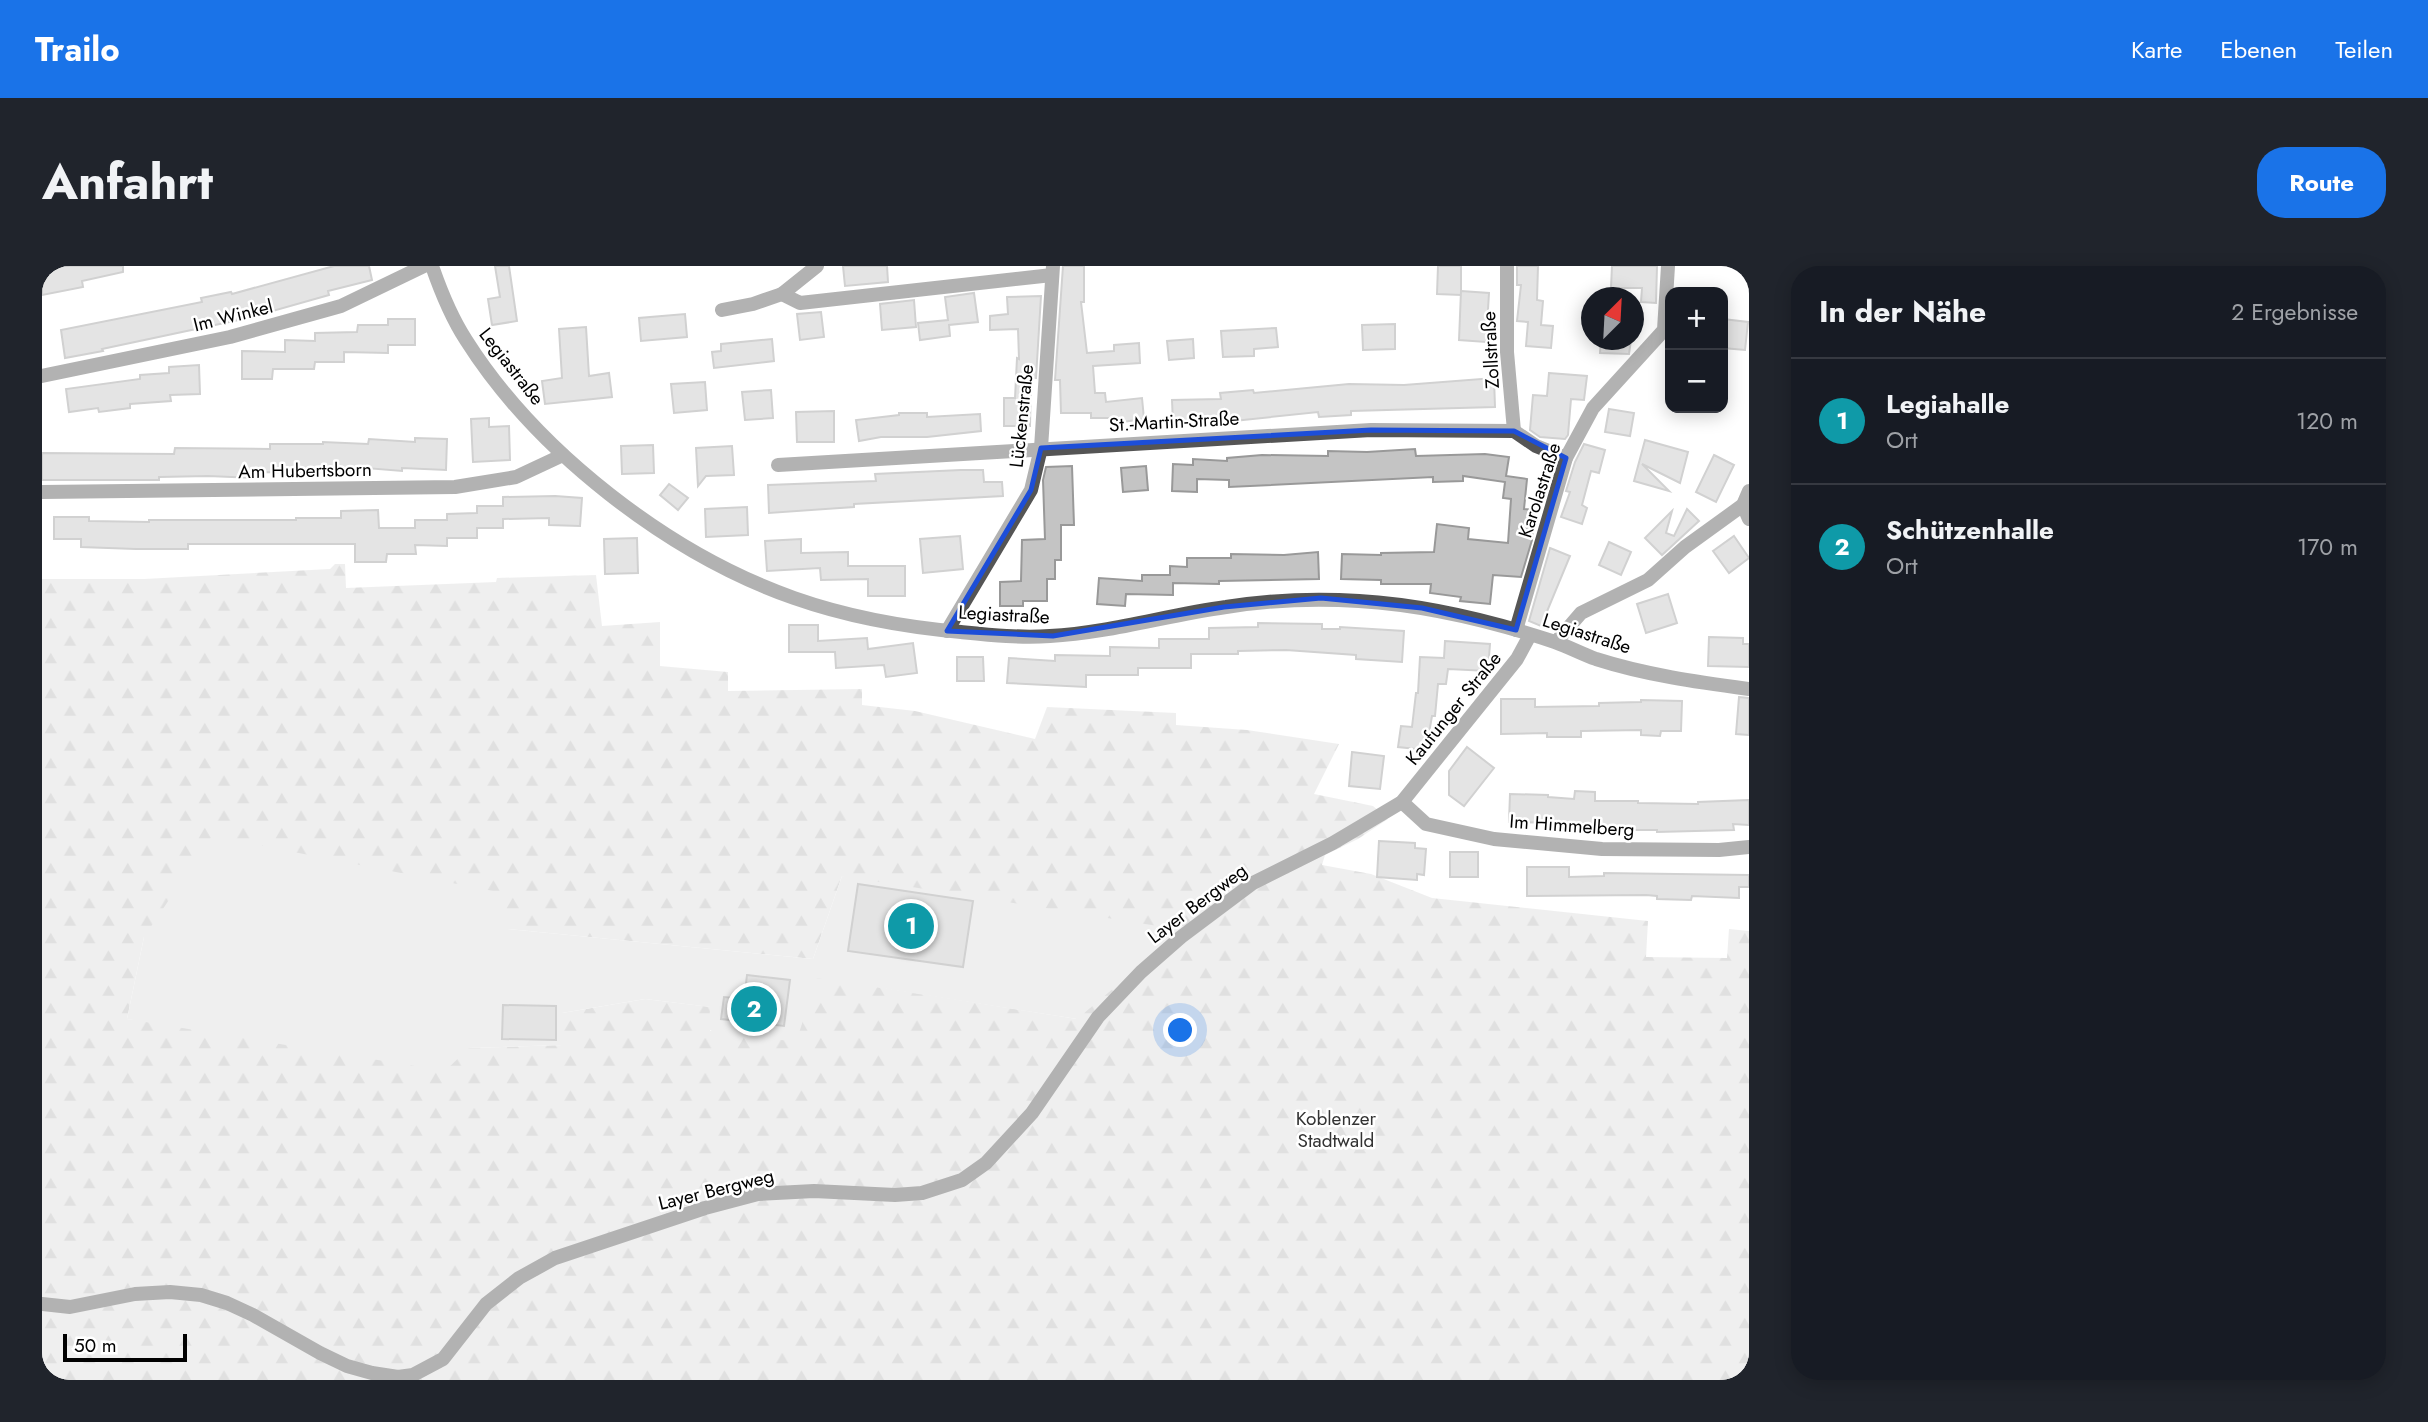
<!DOCTYPE html>
<html lang="de">
<meta charset="utf-8">
<style>
body{margin:0;font-family:Jost,sans-serif;background:#20242c;color:#f1f3f6}
.controls{position:absolute;right:21px;top:21px;display:grid;overflow:hidden;border-radius:14px;box-shadow:0 4px 18px #0003}
.controls button{width:63px;height:63px;display:grid;place-items:center;padding:0;border:0;border-bottom:2px solid #363941;background:#171b24;color:#f1f3f6;font:35px sans-serif}
.compass{position:absolute;left:1539px;top:21px;width:63px;height:63px;border-radius:50%;background:#171b24;box-shadow:0 4px 18px #0003;rotate:24deg}
.scale{position:absolute;left:21px;bottom:18px;width:124px;box-sizing:border-box;padding-left:7px;border:4px solid #000;border-top:0;font-size:19px;line-height:24px;white-space:nowrap;color:#000;-webkit-text-stroke:5px #fff;paint-order:stroke}
.you{position:absolute;left:1139px;top:765px;width:24px;height:24px;margin:-18px;border:5px solid #fff;border-radius:50%;background:#1a73e8;box-shadow:0 0 0 10px #1a73e833}
.badge{display:grid;place-items:center;width:46px;height:46px;border-radius:50%;background:#1a73e8;color:#fff;font-size:23px;font-weight:700}
.pin{position:absolute;translate:-50% -50%;border:4px solid #fff;box-shadow:0 2px 7px #0006}
.list{margin:0;padding:0;list-style:none}
h2{display:flex;justify-content:space-between;align-items:center;height:91px;margin:0;padding:0 28px;font-size:30px}
h2 small{font-size:23px;font-weight:400;color:#9ea1a6}
.list li{display:grid;grid-template-columns:46px 1fr auto;gap:21px;align-items:center;box-sizing:border-box;height:126px;padding:0 28px;border-top:2px solid #363941}
.list b{display:block;font-size:26px;white-space:nowrap}
.list p{margin:0;font-size:23px;white-space:nowrap;color:#9ea1a6}
.list em{font-size:23px;font-style:normal;color:#9ea1a6}
.map{position:relative;flex:none;width:1707px;height:1114px;overflow:hidden;border-radius:28px}
header{display:flex;align-items:center;gap:42px;box-sizing:border-box;height:98px;padding:0 35px;background:#1a73e8;color:#fff}
header strong{font-size:33px}
nav{display:flex;gap:38px;margin-inline-start:auto;font-size:24px}
.intro{display:flex;align-items:center;justify-content:space-between;box-sizing:border-box;height:168px;padding:0 42px}
h1{margin:0;font-size:49px}
.button{padding:18px 32px;border-radius:28px;background:#1a73e8;color:#fff;font-size:24px;font-weight:700}
main{display:flex;gap:42px;padding:0 42px}
aside{flex:1;background:#171b24;border-radius:28px;box-shadow:0 4px 18px #0003}
.map>svg:first-child{display:block}
</style>
<header>
<strong>Trailo</strong>
<nav><a>Karte</a><a>Ebenen</a><a>Teilen</a></nav>
</header>
<div class="intro"><h1>Anfahrt</h1><a class="button">Route</a></div>
<main>
<div class="map">
<svg width="1707" height="1114" viewBox="0 0 1707 1114">
<defs>
<pattern id="forest-firs" width="22" height="20" patternUnits="userSpaceOnUse" patternTransform="scale(1.75)"><rect width="22" height="20" fill="#dcdcdc"/><path d="M5 1l3.5 6h-7zM16 11l3.5 6h-7z" fill="#bbb"/></pattern>
</defs>
<rect width="100%" height="100%" fill="#fff"/>
<path fill="url(#forest-firs)" fill-rule="evenodd" d="M293,298H303L304,322L454,316L455,312L554,309L560,360L618,356V400L686,406V425L820,423V439L873,445L993,473L1005,441L1134,447V459L1205,464L1297,478L1272,528L1331,540L1346,553L1316,573L1283,589L1280,599L1329,608L1390,632L1606,655L1604,691L1685,692L1687,663L1707,665V1114H0V313H102L288,303ZM800,610L1035,753L775,711L668,765L669,741L603,733L520,747V779L427,782L85,753L102,671L465,663L771,693Z"/>
<polygon fill="#dcdcdc" points="170,570 451,625 466,663 771,693 800,610 1141,664 1035,753 775,712 754,776 667,764 668,741 603,733 520,747 520,779 427,782 403,805 85,753 102,671"/>
<g fill="#c4c4c4" stroke="#999" stroke-width="2">
<polygon points="15,0 81,0 81,6 40,15 41,21 0,29 0,3"/>
<polygon points="292,0 327,0 330,14 286,25 287,29 206,52 60,83 61,85 23,92 19,64 160,36 159,32 189,26 190,28"/>
<polygon points="453,0 467,0 475,55 450,59 446,33 458,31"/>
<polygon points="801,0 845,0 846,16 803,20"/>
<polygon points="1021,0 1042,0 1042,36 1039,36 1045,87 1072,85 1072,79 1097,77 1098,97 1051,100 1053,127 1063,127 1064,136 1100,132 1102,153 1073,157 1073,152 1049,152 1049,147 1019,147 1018,114 1013,114"/>
<polygon points="1396,0 1419,0 1419,29 1395,28"/>
<polygon points="1475,0 1496,0 1495,34 1501,35 1499,59 1511,60 1509,82 1484,80 1486,56 1475,55 1479,19 1475,19"/>
<polygon points="1570,0 1615,0 1614,37 1599,36 1600,22 1569,22"/>
<polygon points="1419,25 1447,27 1444,76 1417,74"/>
<polygon points="932,27 936,56 907,59 908,70 878,74 876,57 906,54 903,31"/>
<polygon points="999,30 994,112 989,112 988,160 962,160 962,132 973,132 975,92 977,93 976,63 948,64 948,50 966,48 965,31"/>
<polygon points="872,34 874,61 840,64 838,38"/>
<polygon points="779,46 782,71 758,74 755,48"/>
<polygon points="643,48 645,71 599,75 597,52"/>
<polygon points="346,53 373,53 373,79 346,79 346,87 302,86 302,96 273,96 272,103 231,103 230,113 200,113 200,85 243,86 243,74 273,75 273,67 315,66 316,59 346,59"/>
<polygon points="1681,53 1706,56 1703,84 1681,82"/>
<polygon points="1353,58 1353,83 1321,84 1320,59"/>
<polygon points="544,61 547,110 567,107 570,131 503,138 500,115 520,112 517,63"/>
<polygon points="1234,62 1236,81 1212,83 1212,90 1181,91 1179,65"/>
<polygon points="730,73 732,95 672,102 670,86 679,85 679,78"/>
<polygon points="1151,73 1152,92 1127,94 1125,75"/>
<polygon points="1559,74 1589,74 1587,88 1558,87"/>
<polygon points="157,99 158,128 128,129 129,135 88,138 88,142 57,146 56,142 27,146 24,123 98,113 98,109 127,107 127,101"/>
<polygon points="1507,107 1545,110 1542,134 1529,133 1526,169 1523,173 1498,171 1488,164 1491,129 1505,130"/>
<polygon points="1452,112 1453,141 1309,145 1309,149 1277,151 1276,146 1182,156 1131,157 1130,134 1179,133 1178,127 1211,124 1212,127 1307,118 1362,119"/>
<polygon points="663,116 665,144 632,147 629,118"/>
<polygon points="729,124 731,152 703,154 700,126"/>
<polygon points="1567,143 1592,147 1588,170 1563,166"/>
<polygon points="792,145 792,176 755,176 754,146"/>
<polygon points="857,147 885,147 885,151 938,148 939,165 885,171 839,171 817,175 814,154 857,149"/>
<polygon points="447,152 447,161 467,160 468,194 431,196 429,153"/>
<polygon points="373,172 405,173 404,204 360,202 360,205 312,201 312,207 214,206 214,212 166,210 117,211 117,214 0,214 0,187 132,188 133,182 228,183 228,178 281,178 281,176 326,178 327,173 373,176"/>
<polygon points="1603,174 1646,186 1638,217 1600,198 1627,225 1592,215"/>
<polygon points="1542,178 1563,184 1557,207 1549,205 1540,239 1545,242 1540,258 1519,251 1528,226 1524,225 1533,196"/>
<polygon points="611,179 612,207 580,208 579,180"/>
<polygon points="690,180 692,209 664,210 656,220 654,182"/>
<polygon points="1373,183 1374,190 1443,188 1467,191 1464,210 1485,213 1482,243 1492,244 1490,274 1479,311 1451,309 1448,338 1418,335 1419,331 1388,327 1389,318 1339,318 1339,314 1299,313 1300,288 1339,289 1339,287 1392,286 1395,258 1427,262 1426,273 1466,277 1469,233 1461,232 1463,216 1421,210 1421,215 1391,216 1391,211 1187,221 1187,214 1155,213 1155,226 1130,225 1131,198 1151,199 1151,193 1185,195 1185,192 1220,189 1286,190 1286,185 1325,186"/>
<polygon points="1672,189 1692,199 1674,236 1654,226"/>
<polygon points="1030,200 1032,259 1019,259 1019,294 1013,294 1013,313 1005,313 1005,335 981,335 981,340 958,340 958,316 979,315 980,274 1003,273 1001,214 1004,201"/>
<polygon points="1104,200 1106,224 1081,226 1079,202"/>
<polygon points="919,204 941,204 942,216 960,216 961,230 812,238 812,241 727,247 726,219 834,215 833,208"/>
<polygon points="627,218 646,232 636,244 618,229"/>
<polygon points="513,230 540,232 538,260 507,259 507,252 461,253 461,262 435,262 435,272 405,272 405,280 373,279 374,288 345,288 344,296 313,296 313,278 146,278 146,283 94,283 39,281 39,273 12,273 12,251 47,251 47,255 107,256 107,254 254,254 254,252 299,252 299,245 336,244 337,262 373,262 373,254 405,254 405,248 435,247 435,240 461,240 461,231"/>
<polygon points="705,241 706,269 664,271 663,243"/>
<polygon points="1645,243 1657,255 1620,289 1603,272 1630,245 1624,267 1632,270"/>
<polygon points="918,270 921,303 881,307 878,273"/>
<polygon points="1692,270 1707,292 1687,307 1671,285"/>
<polygon points="595,272 596,307 563,308 562,273"/>
<polygon points="759,273 759,287 806,286 806,300 863,300 863,330 826,330 826,313 779,314 778,302 725,305 723,275"/>
<polygon points="1567,276 1589,286 1579,309 1557,299"/>
<polygon points="1508,282 1528,290 1499,360 1487,355"/>
<polygon points="1276,286 1277,313 1177,315 1177,318 1131,317 1131,329 1084,328 1083,340 1055,338 1057,312 1100,315 1100,309 1128,309 1128,300 1145,301 1145,292 1189,292 1189,288 1242,289"/>
<polygon points="1626,328 1635,357 1604,367 1595,338"/>
<polygon points="1216,357 1280,358 1280,363 1298,363 1298,361 1362,365 1360,396 1314,393 1314,389 1244,384 1196,385 1196,388 1149,388 1149,402 1096,402 1096,409 1044,409 1044,421 965,417 967,392 1013,395 1013,389 1068,390 1068,381 1117,382 1117,373 1167,373 1167,362 1216,361"/>
<polygon points="747,359 776,359 776,375 825,372 826,383 871,377 875,407 844,411 842,399 794,402 793,386 747,386"/>
<polygon points="1667,371 1701,372 1701,378 1707,378 1707,401 1666,400"/>
<polygon points="1403,375 1448,378 1446,405 1406,403 1404,418 1396,418 1393,450 1390,450 1384,484 1356,481 1359,460 1370,461 1374,427 1376,427 1378,391 1402,392"/>
<polygon points="915,391 941,391 942,415 915,415"/>
<polygon points="1697,431 1707,432 1707,469 1694,468"/>
<polygon points="1459,433 1493,433 1493,441 1557,440 1557,437 1599,436 1599,434 1640,435 1639,465 1619,465 1618,470 1599,469 1599,464 1539,465 1539,471 1505,471 1505,467 1459,468"/>
<polygon points="1425,481 1452,502 1422,540 1407,529 1407,505"/>
<polygon points="1310,486 1342,490 1338,523 1307,520"/>
<polygon points="1533,525 1553,526 1553,535 1596,535 1596,537 1656,538 1656,536 1707,534 1707,559 1691,558 1692,564 1615,566 1615,564 1562,564 1562,558 1467,556 1468,528 1506,529 1506,531 1532,533"/>
<polygon points="1337,575 1373,577 1373,582 1384,583 1382,609 1375,608 1375,614 1335,611"/>
<rect x="1408" y="586" width="28" height="25"/>
<polygon points="1485,601 1527,601 1527,611 1562,610 1562,607 1707,609 1707,621 1697,621 1697,632 1650,630 1649,634 1615,633 1615,630 1604,629 1485,630"/>
<polygon points="816,618 931,635 921,701 806,685"/>
<polygon points="705,709 748,714 742,760 679,753 682,731 702,733"/>
<polygon points="461,739 514,740 514,774 460,773"/>
</g>
<g fill="none" stroke-linecap="round" stroke-linejoin="round">
<g stroke="#555" stroke-width="14">
<path d="M390,0C399,26 409,51 424,74C495,186 627,288 752,332C806,351 862,361 919,366C949,369 978,372 1008,370C1067,367 1125,349 1184,341C1228,334 1272,332 1317,335C1384,339 1450,355 1513,376C1527,381 1540,388 1554,393C1604,409 1655,416 1707,423"/>
<polyline points="1465,0 1465,86 1472,165"/>
<polyline points="740,28 758,37 1010,9"/>
<polyline points="680,44 711,38 740,28 775,0"/>
<polyline points="0,110 188,71 299,40 382,0"/>
<polyline points="736,199 1329,164 1472,165 1494,180 1524,192"/>
<polyline points="0,226 413,221 474,211 521,189"/>
<polyline points="1701,239 1707,253"/>
<polyline points="1474,364 1524,192 1551,142 1622,64 1626,0"/>
<polyline points="905,365 989,224 999,182 1011,0"/>
<polyline points="1514,376 1539,347 1606,314 1643,281 1701,239 1707,225"/>
<polyline points="1360,536 1384,558 1452,573 1560,583 1677,584 1707,581"/>
<polyline points="0,1038 28,1041 93,1028 128,1026 159,1029 185,1037 211,1049 278,1087 305,1100 330,1107 356,1111 371,1109 401,1093 444,1038 477,1012 513,992 663,942 716,928 772,925 853,929 880,927 920,914 944,897 990,847 1056,751 1099,706 1139,671 1211,617 1291,577 1360,536 1475,393 1488,369"/>
</g>
</g>
<path d="M0 0H1707V1114H0ZM1329,164L1472,165L1524,192L1474,364L1380,342L1279,332L1182,341L1011,370L905,365L989,224L999,182Z" fill="#fff" fill-opacity=".55" fill-rule="evenodd"/>
<path fill="none" stroke="#1d4ed8" stroke-width="5" stroke-linejoin="round" d="M1329,164L1472,165L1524,192L1474,364L1380,342L1279,332L1182,341L1011,370L905,365L989,224L999,182Z"/>
<g text-anchor="middle" stroke-width="5" stroke-linejoin="round" paint-order="stroke">
<g font-size="19" fill="#000" stroke="#fff">
<text transform="translate(191 49) rotate(-14)" y="7">Im Winkel</text>
<text transform="translate(1448 84) rotate(-93)" y="7">Zollstraße</text>
<text transform="translate(470 100) rotate(52)" y="7">Legiastraße</text>
<text transform="translate(979 150) rotate(-84)" y="7">Lückenstraße</text>
<text transform="translate(1132 155) rotate(-3)" y="7">St.-Martin-Straße</text>
<text transform="translate(263 204) rotate(-1)" y="7">Am Hubertsborn</text>
<text transform="translate(1497 224) rotate(-72)" y="7">Karolastraße</text>
<text transform="translate(962 348) rotate(3)" y="7">Legiastraße</text>
<text transform="translate(1545 367) rotate(18)" y="7">Legiastraße</text>
<text transform="translate(1411 442) rotate(-51)" y="7">Kaufunger Straße</text>
<text transform="translate(1530 559) rotate(4)" y="7">Im Himmelberg</text>
<text transform="translate(1155 637) rotate(-37)" y="7">Layer Bergweg</text>
<text transform="translate(674 923) rotate(-14)" y="7">Layer Bergweg</text>
</g>
<g font-size="19" fill="#333" stroke="#fff">
<text x="1294" y="859">Koblenzer<tspan x="1294" dy="22">Stadtwald</tspan></text>
</g>
</g>
</svg>
<div class="controls">
<button>+</button>
<button>−</button>
</div>
<svg class="compass" viewBox="-18 -18 36 36"><path d="M0-13l5 13h-10z" fill="#e53935"/><path d="M0 13l5-13h-10z" fill="#9ea1a6"/></svg>
<div class="scale">50 m</div>
<div class="you"></div>
<div class="pin badge" style="left:869px;top:660px;background:#0f9aa8">1</div>
<div class="pin badge" style="left:712px;top:743px;background:#0f9aa8">2</div>
</div>
<aside>
<h2>In der Nähe<small>2 Ergebnisse</small></h2>
<ul class="list">
<li><span class="badge" style="background:#0f9aa8">1</span><div><b>Legiahalle</b><p>Ort</p></div><em>120 m</em></li>
<li><span class="badge" style="background:#0f9aa8">2</span><div><b>Schützenhalle</b><p>Ort</p></div><em>170 m</em></li>
</ul>
</aside>
</main>
